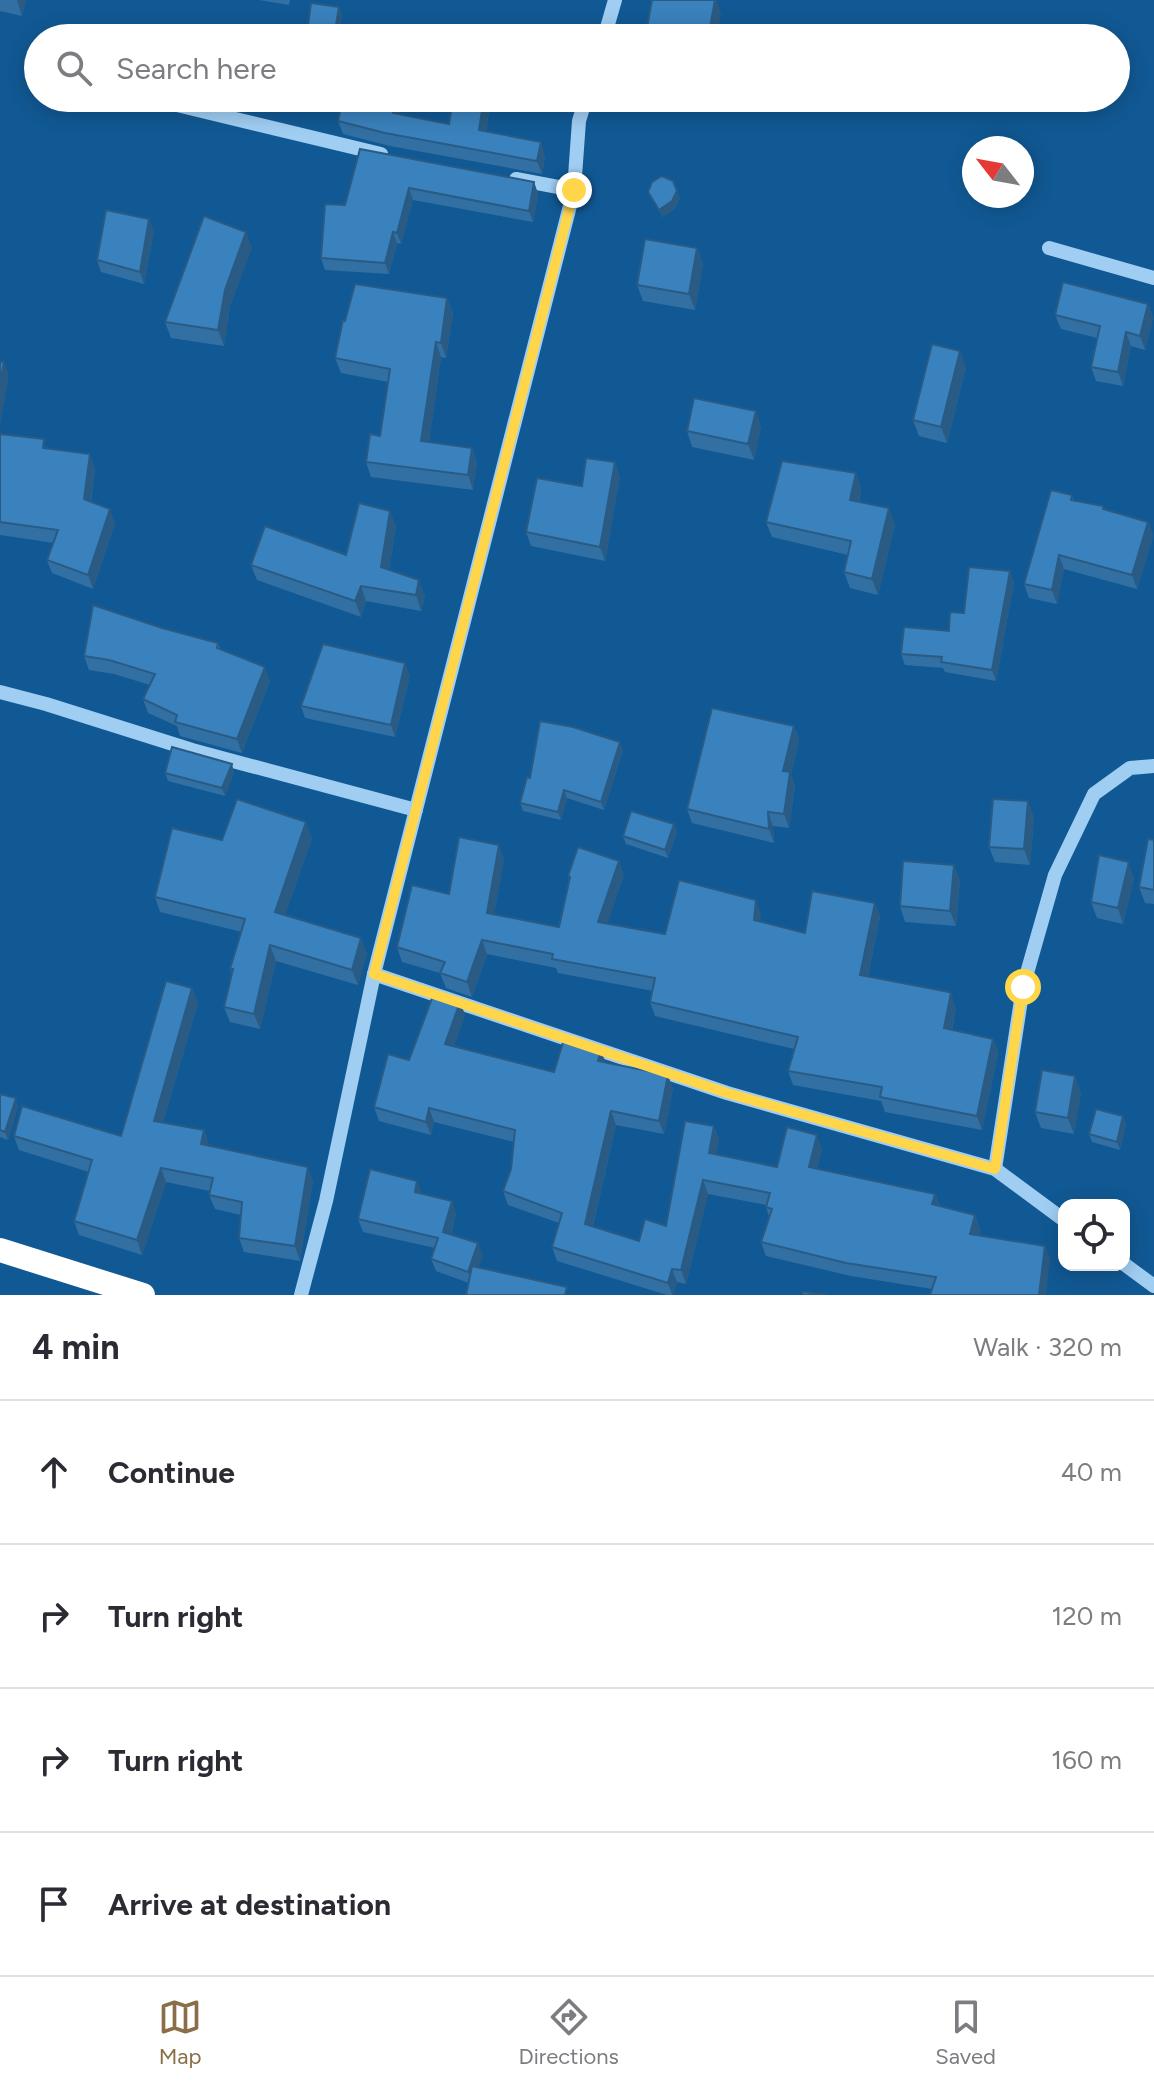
<!DOCTYPE html>
<meta charset="utf-8">
<style>
body{margin:0;font-family:Figtree,sans-serif;background:#f2f2f3;color:#2b2b33}
.controls{position:absolute;right:24px;bottom:24px;display:grid;overflow:hidden;border-radius:16px;box-shadow:0 4px 20px #0003}
.controls button{width:72px;height:72px;display:grid;place-items:center;padding:0;border:0;border-bottom:2px solid #e1e1e2;background:#fff;color:#2b2b33;font:40px sans-serif}
.compass{position:absolute;left:962px;top:136px;width:72px;height:72px;border-radius:50%;background:#fff;box-shadow:0 4px 20px #0003;rotate:301deg}
.stop{position:absolute;width:24px;height:24px;margin:-18px;border:6px solid #ffd54a;border-radius:50%;background:#fff}
.stop.end{background:#ffd54a;border-color:#fff;box-shadow:0 2px 8px #0008}
.list{margin:0;padding:0;list-style:none}
h2{display:flex;justify-content:space-between;align-items:center;height:104px;margin:0;padding:0 32px;font-size:34px}
h2 small{font-size:26px;font-weight:400;color:#7c7c81}
.list li{display:grid;grid-template-columns:52px 1fr auto;gap:24px;align-items:center;box-sizing:border-box;height:144px;padding:0 32px;border-top:2px solid #e1e1e2}
.list b{display:block;font-size:30px;white-space:nowrap}
.list em{font-size:26px;font-style:normal;color:#7c7c81}
.icon{flex:none;width:44px;height:44px;fill:none;stroke:currentColor;stroke-width:2;stroke-linecap:round;stroke-linejoin:round}
.map{position:relative;flex:none;width:1154px;height:1295px;overflow:hidden}
.search{position:absolute;background:#fff;box-shadow:0 4px 20px #0003;left:24px;right:24px;top:24px;height:88px;display:flex;align-items:center;gap:20px;box-sizing:border-box;padding:0 28px;border-radius:44px;color:#7c7c81;font-size:30px}
.sheet{height:680px;background:#fff}
nav{display:flex;justify-content:space-around;align-items:center;box-sizing:border-box;height:112px;border-top:2px solid #e1e1e2;background:#fff;font-size:22px;color:#7c7c81}
nav a{display:grid;justify-items:center;gap:4px}
nav .on{color:#8a6e48}
.map>svg:first-child{display:block}
</style>
<div class="map">
<svg width="1154" height="1295" viewBox="0 0 1154 1295">
<rect width="100%" height="100%" fill="#115994"/>
<g fill="none" stroke-linecap="round" stroke-linejoin="round">
<g stroke="#a0cef3" stroke-width="14">
<polyline points="604,38 615,0"/>
<polyline points="148,98 381,154"/>
<polyline points="516,179 574,190"/>
<polyline points="1049,248 1154,278"/>
<polyline points="0,692 46,704 192,750 416,810"/>
<polyline points="374,974 727,1093 995,1169 1064,1220"/>
<polyline points="995,1169 1023,987 1055,875 1094,794 1130,768 1154,766"/>
<polyline points="1124,1264 1154,1286"/>
<polyline points="301,1295 326,1201 374,974 574,190 579,121 586,98"/>
</g>
<polyline stroke="#fff" stroke-width="24" points="0,1250 143,1295"/>
</g>
<g fill="#3270a3">
<polygon points="0,0 26,0 22,16 0,11"/>
<polygon points="259,0 290,0 289,5"/>
<polygon points="339,7 342,15 338,38 309,38 307,33"/>
<polygon points="343,98 403,98 400,114 449,124 453,98 491,98 486,131 545,156 542,174 390,146 343,134 338,121"/>
<polygon points="360,149 534,182 538,194 533,222 413,200 401,244 397,243 389,274 325,270 321,258 345,205"/>
<polygon points="154,231 144,284 101,272 97,260"/>
<polygon points="252,247 230,306 224,346 171,338 165,322"/>
<polygon points="697,248 703,264 695,310 643,301 637,285"/>
<polygon points="447,298 453,313 446,358 441,357 429,442 472,448 477,463 473,490 371,477 366,462 380,436 388,382 341,373 335,358 345,321"/>
<polygon points="1148,304 1153,318 1145,350 1131,346 1123,386 1096,381 1091,367 1097,338 1061,329 1055,315"/>
<polygon points="966,367 947,443 919,436 913,420"/>
<polygon points="761,426 754,460 692,447 687,431"/>
<polygon points="0,434 48,448 95,468 91,502 115,523 93,589 52,573 47,560 54,543 0,535"/>
<polygon points="856,473 861,489 859,502 895,524 878,595 850,588 844,572 848,555 772,537 766,522"/>
<polygon points="620,476 605,561 531,546 526,532 582,486"/>
<polygon points="1072,495 1074,501 1103,506 1105,509 1148,522 1153,536 1137,589 1064,569 1057,604 1029,598 1024,584"/>
<polygon points="396,526 389,570 425,596 421,611 366,601 361,617 257,580 251,565 346,555"/>
<polygon points="1014,582 996,681 945,672 943,668 905,665 901,654 949,631 964,613"/>
<polygon points="162,628 218,643 221,650 270,681 242,753 180,736 177,726 148,713 143,699 150,685 114,674 89,670 84,656"/>
<polygon points="410,675 395,737 305,718 301,706"/>
<polygon points="794,726 799,740 791,775 795,786 789,828 773,826 774,843 692,823 687,809"/>
<polygon points="623,750 604,810 567,798 561,820 523,811 520,803 530,778"/>
<polygon points="234,772 225,796 168,781 165,773"/>
<polygon points="1034,817 1030,865 995,862 989,847"/>
<polygon points="674,824 677,832 668,858 626,844 623,836"/>
<polygon points="312,838 285,915 367,953 358,985 276,961 260,1029 230,1022 224,1007 232,973 230,969 242,932 160,912 155,897 222,840"/>
<polygon points="1154,840 1154,904 1145,903 1139,887"/>
<polygon points="504,859 494,914 559,927 569,880 568,876 624,875 607,924 665,934 761,915 760,921 805,933 875,903 880,917 868,976 956,1008 952,1030 993,1039 998,1053 982,1130 885,1112 881,1101 793,1085 788,1071 794,1049 655,1016 650,1002 653,991 558,973 556,968 487,954 472,997 446,988 440,973 402,962 397,947 449,894"/>
<polygon points="954,865 960,881 956,926 905,922 900,906"/>
<polygon points="1134,878 1123,924 1097,918 1091,902"/>
<polygon points="192,988 198,1003 163,1122 204,1130 209,1145 313,1181 300,1261 244,1252 239,1238 241,1215 215,1209 209,1195 210,1191 166,1182 142,1255 79,1235 74,1221 89,1172 19,1150 14,1136 121,1136"/>
<polygon points="460,1002 465,1015 454,1046 554,1072 601,1050 605,1063 673,1089 664,1134 616,1125 593,1226 639,1241 666,1226 714,1126 719,1140 716,1154 777,1167 822,1149 817,1169 935,1194 940,1206 975,1215 980,1229 979,1235 1045,1246 1050,1260 932,1289 851,1276 766,1256 761,1242 769,1216 766,1207 766,1205 708,1194 686,1284 677,1282 673,1295 667,1295 557,1261 552,1247 559,1223 508,1205 503,1191 511,1169 514,1142 434,1122 431,1135 379,1121 374,1107 409,1060"/>
<polygon points="1081,1092 1074,1134 1041,1128 1035,1112"/>
<polygon points="0,1094 18,1106 8,1140 0,1137"/>
<polygon points="1123,1116 1126,1124 1120,1150 1092,1142 1089,1134"/>
<polygon points="422,1194 456,1214 451,1234 483,1256 469,1283 436,1271 431,1259 435,1248 363,1232 358,1219"/>
</g>
<g fill="#295b84">
<polygon points="17,0 26,0 22,16"/>
<polygon points="715,0 717,0 721,13 717,38 708,38"/>
<polygon points="339,7 342,15 338,38 335,38"/>
<polygon points="396,98 403,98 398,126 393,113"/>
<polygon points="484,98 491,98 484,143 479,130"/>
<polygon points="541,142 545,156 542,174 537,161"/>
<polygon points="534,182 538,194 533,222 529,211"/>
<polygon points="409,188 413,200 401,244 397,233"/>
<polygon points="677,191 680,199 675,209 662,218 659,210"/>
<polygon points="149,219 154,231 144,284 140,272"/>
<polygon points="246,232 252,247 230,306 224,346 218,330 225,290"/>
<polygon points="393,232 397,243 389,274 385,263"/>
<polygon points="697,248 703,264 695,310 689,294"/>
<polygon points="447,298 453,313 446,358 441,343"/>
<polygon points="1148,304 1153,318 1145,350 1140,336"/>
<polygon points="1126,332 1131,346 1123,386 1118,372"/>
<polygon points="436,342 441,357 427,456 421,441"/>
<polygon points="960,351 966,367 947,443 941,427"/>
<polygon points="4,362 9,376 0,426 0,383"/>
<polygon points="756,411 761,426 754,460 748,444"/>
<polygon points="472,448 477,463 473,490 468,475"/>
<polygon points="90,454 95,468 89,513 84,499"/>
<polygon points="615,462 620,476 605,561 600,547"/>
<polygon points="856,473 861,489 856,515 850,500"/>
<polygon points="889,508 895,524 878,595 872,579"/>
<polygon points="110,509 115,523 93,589 88,575"/>
<polygon points="390,511 396,526 387,583 381,567"/>
<polygon points="1148,522 1153,536 1137,589 1132,575"/>
<polygon points="1059,555 1064,569 1057,604 1052,590"/>
<polygon points="1010,571 1014,582 996,681 992,670"/>
<polygon points="419,580 425,596 421,611 416,595"/>
<polygon points="361,586 366,601 361,617 355,601"/>
<polygon points="405,663 410,675 395,737 391,725"/>
<polygon points="265,667 270,681 242,753 237,739"/>
<polygon points="794,726 799,740 791,775 795,786 789,828 784,814 783,771"/>
<polygon points="620,742 623,750 604,810 601,802"/>
<polygon points="232,764 234,772 225,796 222,788"/>
<polygon points="564,790 567,798 561,820 558,812"/>
<polygon points="1028,801 1034,817 1030,865 1024,849"/>
<polygon points="768,812 773,826 774,843 769,829"/>
<polygon points="306,822 312,838 281,927 275,912"/>
<polygon points="674,824 677,832 668,858 665,850"/>
<polygon points="499,845 504,859 492,927 487,913"/>
<polygon points="619,861 624,875 603,937 598,922"/>
<polygon points="1129,862 1134,878 1123,924 1118,908"/>
<polygon points="954,865 960,881 956,926 950,911"/>
<polygon points="756,900 761,915 759,934 754,920"/>
<polygon points="875,903 880,917 865,989 860,975"/>
<polygon points="361,938 367,953 358,985 352,970"/>
<polygon points="482,940 487,954 472,997 467,982"/>
<polygon points="270,945 276,961 260,1029 254,1014"/>
<polygon points="192,988 198,1003 159,1135 154,1121"/>
<polygon points="951,993 956,1008 949,1043 944,1028"/>
<polygon points="460,1002 465,1015 450,1058 445,1044"/>
<polygon points="993,1039 998,1053 982,1130 977,1116"/>
<polygon points="601,1050 606,1064 598,1061"/>
<polygon points="668,1075 673,1089 664,1134 659,1121"/>
<polygon points="1075,1076 1081,1092 1074,1134 1068,1118"/>
<polygon points="16,1098 18,1106 8,1140 5,1132"/>
<polygon points="429,1108 434,1122 431,1135 426,1122"/>
<polygon points="611,1111 616,1125 590,1238 585,1224"/>
<polygon points="1123,1116 1126,1124 1120,1150 1117,1142"/>
<polygon points="714,1126 719,1140 714,1167 709,1153"/>
<polygon points="204,1130 209,1144 206,1158 201,1144"/>
<polygon points="817,1135 822,1149 814,1181 809,1167"/>
<polygon points="308,1167 313,1181 300,1261 295,1246"/>
<polygon points="161,1168 166,1182 142,1255 137,1240"/>
<polygon points="703,1180 708,1194 686,1284 681,1270"/>
<polygon points="417,1181 422,1193 419,1205 415,1192"/>
<polygon points="935,1194 940,1208 932,1204"/>
<polygon points="452,1201 456,1214 448,1244 443,1232"/>
<polygon points="975,1215 980,1229 975,1248 970,1234"/>
<polygon points="478,1243 483,1256 473,1284 468,1272"/>
<polygon points="1045,1246 1050,1260 1046,1295 1039,1295"/>
<polygon points="672,1269 677,1282 673,1295 672,1295 668,1283"/>
</g>
<g fill="#3a82bd" stroke="#295b84" stroke-width="2">
<polygon points="652,0 715,0 708,38 645,38"/>
<polygon points="311,3 339,7 334,37 307,33"/>
<polygon points="343,98 396,98 393,113 449,124 453,98 484,98 479,130 541,142 537,161 385,133 338,121"/>
<polygon points="360,149 534,182 529,211 409,188 397,233 393,232 385,263 321,258 325,204 345,205"/>
<polygon points="662,176 673,181 677,191 672,201 659,210 648,192 652,182"/>
<polygon points="106,210 149,219 140,272 97,260"/>
<polygon points="204,216 246,232 225,290 218,330 165,322"/>
<polygon points="645,239 697,248 689,294 637,285"/>
<polygon points="1063,282 1148,304 1140,336 1126,332 1118,372 1091,367 1100,326 1055,315"/>
<polygon points="355,284 447,298 441,343 436,342 421,441 472,448 468,475 366,462 370,434 380,436 390,369 335,358 343,320 345,321"/>
<polygon points="932,344 960,351 941,427 913,420"/>
<polygon points="0,362 4,362 0,383"/>
<polygon points="694,398 756,411 748,444 687,431"/>
<polygon points="0,434 44,439 43,448 90,454 84,499 110,509 88,575 47,560 58,530 0,522"/>
<polygon points="586,458 615,462 600,547 526,532 537,478 582,486"/>
<polygon points="782,461 856,473 850,500 889,508 872,579 844,572 851,541 766,522"/>
<polygon points="1051,490 1072,495 1071,500 1103,506 1103,509 1148,522 1132,575 1059,555 1052,590 1024,584"/>
<polygon points="359,503 390,511 381,567 419,580 416,595 361,586 355,601 251,565 265,526 346,555"/>
<polygon points="969,567 1010,571 992,670 941,662 942,657 901,654 904,627 949,631 950,612 964,613"/>
<polygon points="93,605 162,628 218,643 217,648 265,667 237,739 175,722 177,715 143,699 155,674 109,660 84,656"/>
<polygon points="323,644 405,663 391,725 301,706"/>
<polygon points="712,708 794,726 783,771 790,772 784,814 768,812 769,829 687,809"/>
<polygon points="540,721 573,727 620,742 601,802 564,790 558,812 520,803 527,777 530,778"/>
<polygon points="172,747 232,764 222,788 165,773"/>
<polygon points="237,799 306,822 275,912 361,938 352,970 270,945 254,1014 224,1007 233,969 230,969 245,919 155,897 172,828 222,840"/>
<polygon points="993,799 1028,801 1024,849 989,847"/>
<polygon points="631,811 674,824 665,850 623,836"/>
<polygon points="459,837 499,845 487,913 559,927 570,877 568,876 578,847 619,861 598,922 665,934 679,880 756,900 754,920 805,933 812,891 875,903 860,975 949,992 951,993 944,1028 993,1039 977,1116 880,1097 882,1087 788,1071 798,1037 650,1002 655,978 552,959 553,954 482,940 467,982 440,973 445,962 397,947 412,885 449,894"/>
<polygon points="1148,839 1154,840 1154,890 1139,887"/>
<polygon points="1099,855 1129,862 1118,908 1091,902"/>
<polygon points="903,861 954,865 950,911 900,906"/>
<polygon points="166,981 192,988 154,1121 204,1130 201,1144 308,1167 295,1246 239,1238 242,1202 209,1195 213,1178 161,1168 137,1240 74,1221 92,1160 14,1136 22,1106 121,1136"/>
<polygon points="434,993 460,1002 445,1044 554,1072 564,1039 601,1050 598,1061 668,1075 659,1121 611,1111 585,1224 639,1241 645,1219 666,1226 685,1121 714,1126 709,1153 777,1167 787,1127 817,1135 809,1167 935,1194 932,1204 975,1215 970,1234 1045,1246 1039,1295 930,1295 936,1277 846,1263 761,1242 772,1209 766,1207 770,1193 703,1180 681,1270 672,1269 668,1283 552,1247 562,1213 503,1191 511,1169 515,1130 429,1108 426,1122 374,1107 388,1054 409,1060"/>
<polygon points="1042,1070 1075,1076 1068,1118 1035,1112"/>
<polygon points="0,1094 16,1098 5,1132 0,1130"/>
<polygon points="1096,1109 1123,1116 1117,1142 1089,1134"/>
<polygon points="370,1169 417,1181 415,1192 452,1201 443,1232 478,1243 468,1272 431,1259 438,1238 358,1219"/>
<polygon points="472,1266 567,1287 565,1295 466,1295"/>
<polygon points="803,1292 827,1295 803,1295"/>
</g>
<g fill="none" stroke-linecap="round" stroke-linejoin="round">
<polyline stroke="#ffd54a" stroke-width="10" points="574,190 374,974 727,1093 995,1169 1023,987"/>
</g>
</svg>
<div class="controls">
<button><svg class="icon" aria-label="locate" viewBox="0 0 24 24"><circle cx="12" cy="12" r="6"/><path d="M12 2v4M12 18v4M2 12h4M18 12h4"/></svg></button>
</div>
<svg class="compass" viewBox="-18 -18 36 36"><path d="M0-13l5 13h-10z" fill="#e53935"/><path d="M0 13l5-13h-10z" fill="#7c7c81"/></svg>
<div class="stop" style="left:1023px;top:987px"></div>
<div class="stop end" style="left:574px;top:190px"></div>
<div class="search"><svg class="icon" aria-label="search" viewBox="0 0 24 24"><circle cx="10" cy="10" r="6"/><path d="M15 15l6 6"/></svg>Search here</div>
</div>
<section class="sheet">
<h2>4 min<small>Walk · 320 m</small></h2>
<ul class="list">
<li><svg class="icon" aria-label="ahead" viewBox="0 0 24 24"><path d="M12 20V5M6 11l6-6 6 6"/></svg><div><b>Continue</b></div><em>40 m</em></li>
<li><svg class="icon" aria-label="right" viewBox="0 0 24 24"><path d="M7 20v-9h11M14 6l5 5-5 5"/></svg><div><b>Turn right</b></div><em>120 m</em></li>
<li><svg class="icon" aria-label="right" viewBox="0 0 24 24"><path d="M7 20v-9h11M14 6l5 5-5 5"/></svg><div><b>Turn right</b></div><em>160 m</em></li>
<li><svg class="icon" aria-label="arrive" viewBox="0 0 24 24"><path d="M6 21V4h12l-3 4 3 4H6"/></svg><div><b>Arrive at destination</b></div></li>
</ul>
</section>
<nav>
<a class="on"><svg class="icon" aria-label="map" viewBox="0 0 24 24"><path d="M3 6l6-2 6 2 6-2v14l-6 2-6-2-6 2zM9 4v14M15 6v14"/></svg>Map</a>
<a><svg class="icon" aria-label="directions" viewBox="0 0 24 24"><path d="M12 3l9 9-9 9-9-9zM9 14v-3h6M13 9l2 2-2 2"/></svg>Directions</a>
<a><svg class="icon" aria-label="saved" viewBox="0 0 24 24"><path d="M7 4h10v16l-5-4-5 4z"/></svg>Saved</a>
</nav>
